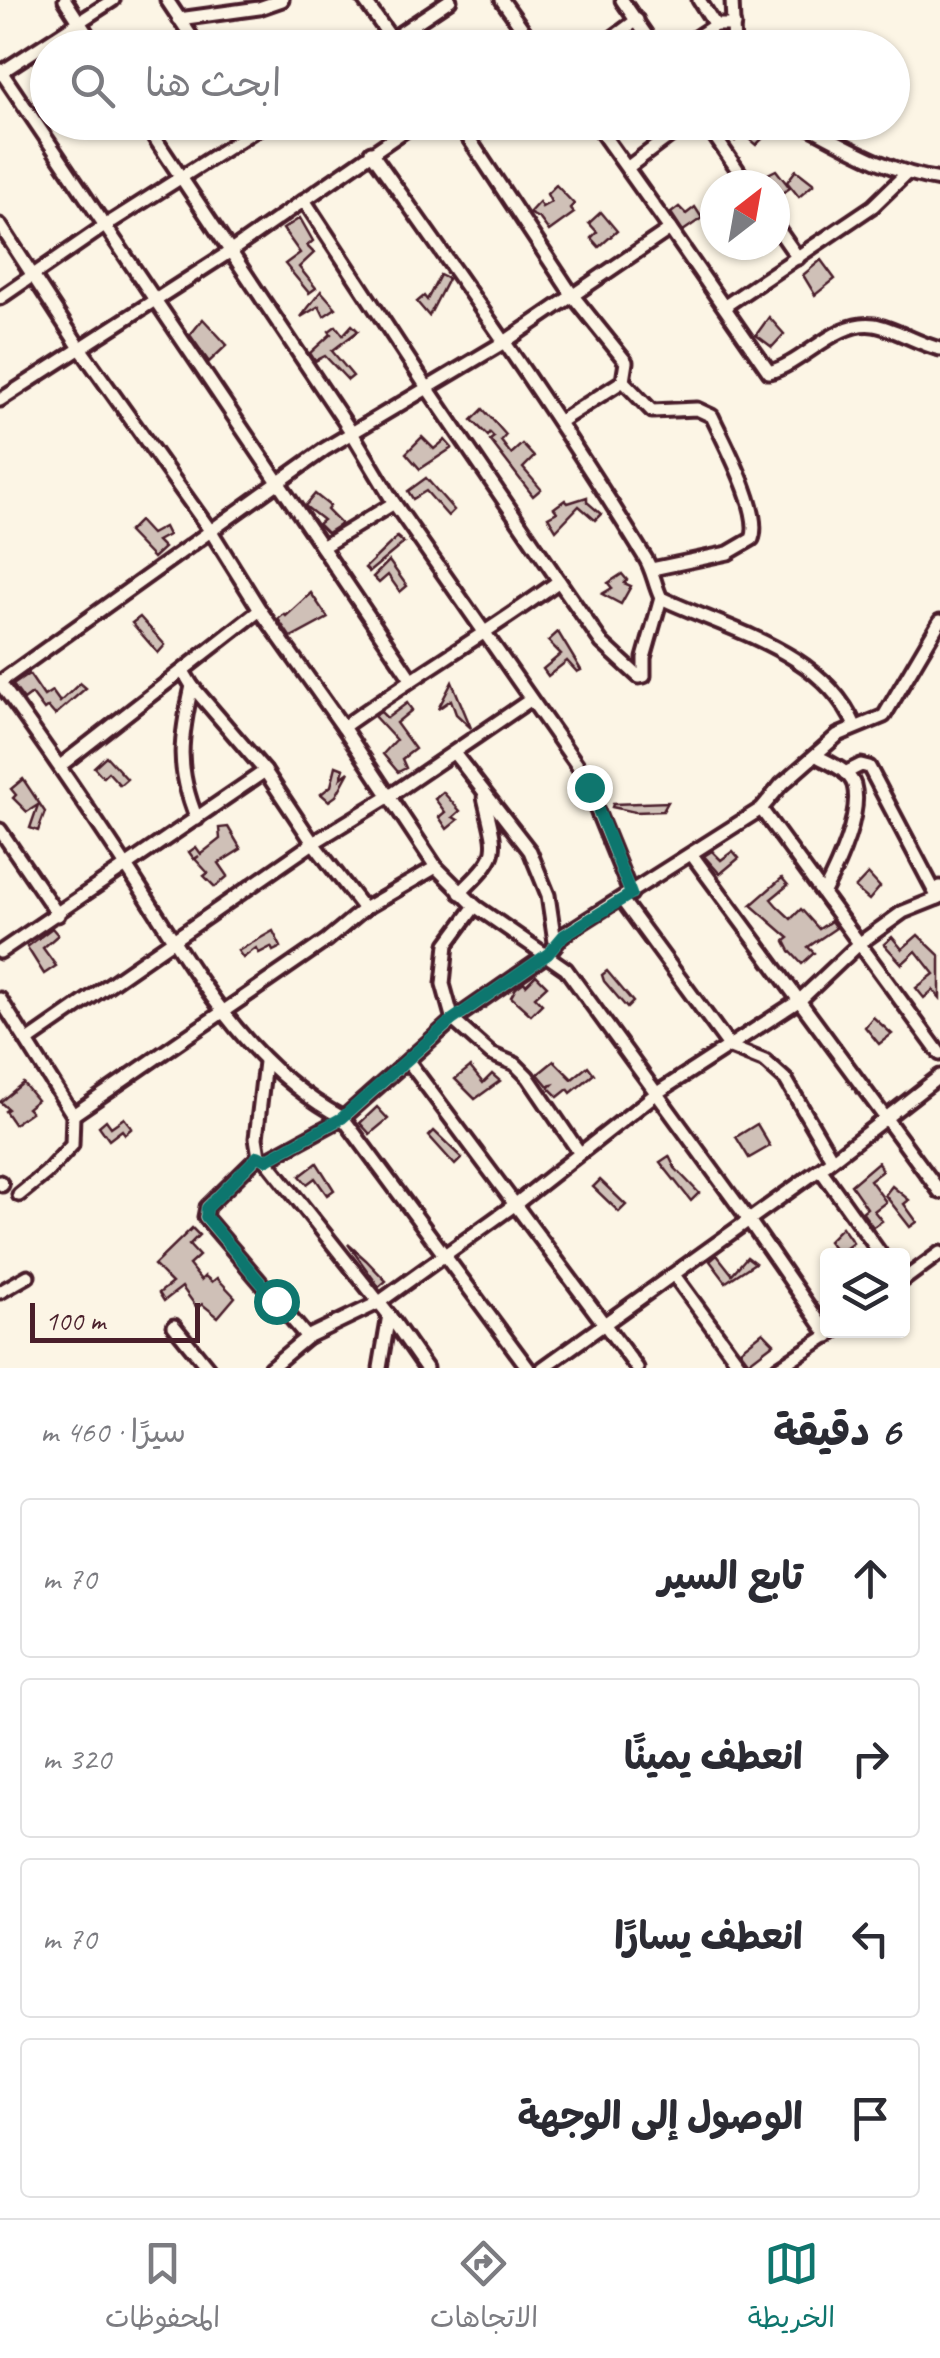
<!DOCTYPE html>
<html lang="ar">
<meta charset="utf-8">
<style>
body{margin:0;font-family:Caveat,"Playpen Sans Arabic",sans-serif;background:#f7f7f7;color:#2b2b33;direction:rtl}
.controls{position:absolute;right:30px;bottom:30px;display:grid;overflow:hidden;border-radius:10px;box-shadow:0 2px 8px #0004}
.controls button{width:90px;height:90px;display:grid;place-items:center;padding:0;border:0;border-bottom:2px solid #e1e1e2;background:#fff;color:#2b2b33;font:50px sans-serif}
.compass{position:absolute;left:700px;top:170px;width:90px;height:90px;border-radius:50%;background:#fff;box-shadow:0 2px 8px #0004;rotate:31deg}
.scale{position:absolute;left:30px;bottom:25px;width:170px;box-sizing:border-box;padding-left:10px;border:5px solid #4a1f2b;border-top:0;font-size:28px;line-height:35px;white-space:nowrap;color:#4a1f2b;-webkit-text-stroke:8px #fcf5e5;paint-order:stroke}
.stop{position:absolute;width:30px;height:30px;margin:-22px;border:8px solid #0f766e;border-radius:50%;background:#fff}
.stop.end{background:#0f766e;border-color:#fff;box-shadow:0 2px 10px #0008}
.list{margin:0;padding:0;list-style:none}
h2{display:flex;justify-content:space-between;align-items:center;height:130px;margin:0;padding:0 40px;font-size:42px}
h2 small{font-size:32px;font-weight:400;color:#7c7c81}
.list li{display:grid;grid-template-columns:65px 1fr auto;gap:30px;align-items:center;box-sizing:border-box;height:160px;margin:0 20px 20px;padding:0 20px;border:2px solid #e1e1e2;border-radius:10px}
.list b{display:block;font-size:38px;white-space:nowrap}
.list em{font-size:32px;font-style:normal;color:#7c7c81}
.icon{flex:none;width:55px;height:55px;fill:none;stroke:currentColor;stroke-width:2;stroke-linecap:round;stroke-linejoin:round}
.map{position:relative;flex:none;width:940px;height:1368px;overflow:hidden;direction:ltr}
.search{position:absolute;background:#fff;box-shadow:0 2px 8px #0004;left:30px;right:30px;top:30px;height:110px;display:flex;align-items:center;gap:25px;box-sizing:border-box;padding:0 35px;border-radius:55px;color:#7c7c81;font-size:38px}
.sheet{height:850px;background:#fff}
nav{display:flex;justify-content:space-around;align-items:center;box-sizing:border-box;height:140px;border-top:2px solid #e1e1e2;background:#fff;font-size:28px;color:#7c7c81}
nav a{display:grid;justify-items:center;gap:5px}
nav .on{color:#0f766e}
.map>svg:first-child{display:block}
</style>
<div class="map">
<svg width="940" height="1368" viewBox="0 0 940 1368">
<rect width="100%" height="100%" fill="#fcf5e5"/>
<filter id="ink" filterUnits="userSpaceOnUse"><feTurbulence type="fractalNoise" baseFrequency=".01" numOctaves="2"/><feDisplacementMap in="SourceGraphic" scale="20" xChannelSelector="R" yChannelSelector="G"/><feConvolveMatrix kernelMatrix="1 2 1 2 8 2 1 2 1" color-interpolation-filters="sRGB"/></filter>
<g filter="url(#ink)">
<g fill="#cfc0b7" stroke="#4a1f2b" stroke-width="2.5">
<polygon points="724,122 751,122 747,126 762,139 756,145 742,133 735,141 721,129"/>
<polygon points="776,170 790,188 781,194 771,182 757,185 756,180"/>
<polygon points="796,170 814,184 799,197 787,182"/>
<polygon points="556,185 574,204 570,208 574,213 549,231 540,219 529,213 539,202 542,207 551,202 547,194"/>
<polygon points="679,207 686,214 695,207 702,218 683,231 671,213"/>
<polygon points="601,212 617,231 599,247 591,238 597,232 589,223"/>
<polygon points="300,218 313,241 307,246 314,253 299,267 316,288 309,293 285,264 300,253 283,229"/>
<polygon points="821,260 835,279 815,295 803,275"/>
<polygon points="440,275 448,279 429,316 417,302 424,296 427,300"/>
<polygon points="321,291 336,308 324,316 319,306 301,317"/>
<polygon points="769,317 784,334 772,347 756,335"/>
<polygon points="203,319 227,345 209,362 190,335"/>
<polygon points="352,325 358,331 332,351 353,376 348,380 325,356 315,361 310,353 331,334 329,331 336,326 343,335"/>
<polygon points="483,409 506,435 501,441 511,454 522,444 534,457 523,468 541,489 533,496 490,440 494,437 490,433 488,436 472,420"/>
<polygon points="422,437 434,449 445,440 452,448 420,469 406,453"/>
<polygon points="426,478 454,510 448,516 426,491 413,499 408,491"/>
<polygon points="315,494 330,506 327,510 341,524 327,533 318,524 323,520 305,506"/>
<polygon points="587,497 587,502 601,514 595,520 579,506 556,530 548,517 557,512 554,508 565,500 568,503"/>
<polygon points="139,521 151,534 164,527 168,535 157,541 164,548 153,558 128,532"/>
<polygon points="397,537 404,543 369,572 365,568"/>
<polygon points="389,561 407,586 400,592 388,575 379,583 373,577"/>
<polygon points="622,574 627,580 624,583 631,586 621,604 602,594 612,588 608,583"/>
<polygon points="311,593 328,618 291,638 278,619 284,614 286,616"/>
<polygon points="140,617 165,645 158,653 132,623"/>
<polygon points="558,632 581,670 577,672 567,661 548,676 543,669 561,654 548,641"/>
<polygon points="29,674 44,696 52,691 60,702 80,683 86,688 55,715 48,707 44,710 32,694 24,700 13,685"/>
<polygon points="452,682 471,728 456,714 451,700 438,709"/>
<polygon points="407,703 412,710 396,723 415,749 402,759 406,768 398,772 383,754 396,740 374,716 381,712 387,718"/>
<polygon points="106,756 127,779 120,785 108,772 103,777 94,767"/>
<polygon points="336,766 344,769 341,778 349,772 336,796 329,801 321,794 331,786"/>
<polygon points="23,779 45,812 38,831 30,828 38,805 27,812 13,798 16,795 11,789"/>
<polygon points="443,792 460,811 453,817 458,820 447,829 439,817 445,812 435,799"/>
<polygon points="668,802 663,811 635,812 612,807 613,804"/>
<polygon points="228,827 241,849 219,863 228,876 215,887 204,876 208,873 195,859 199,856 194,859 189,852 196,847 201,854 220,839 219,828"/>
<polygon points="712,851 721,860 733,851 739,858 720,874 704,856"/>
<polygon points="868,874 880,887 869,900 855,888"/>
<polygon points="782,878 788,885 771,899 777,906 791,919 801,909 819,929 831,921 836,928 808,947 814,953 802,964 790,951 785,941 789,938 751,905"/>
<polygon points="52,928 58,935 43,948 56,966 44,974 27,947"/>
<polygon points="273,931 281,947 273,951 271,947 259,953 256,948 243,958 238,951"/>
<polygon points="918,935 940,956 940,998 933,990 924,998 916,988 934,974 916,951 902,964 884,944 892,937 902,949"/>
<polygon points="607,971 633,1002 627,1008 604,981 602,975"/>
<polygon points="536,975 547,986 535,997 542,1004 531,1015 511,997 516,988 524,982 526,985"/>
<polygon points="873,1017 892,1034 879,1044 865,1027"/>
<polygon points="554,1061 572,1079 588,1066 594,1074 571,1093 568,1089 558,1097 549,1088 552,1085 548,1086 538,1074"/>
<polygon points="470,1067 483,1083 492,1074 500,1081 475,1099 455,1079"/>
<polygon points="23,1083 37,1100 27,1108 31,1112 14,1124 5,1111 8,1109 0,1102"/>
<polygon points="377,1107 388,1119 370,1134 360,1123"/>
<polygon points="124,1118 132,1128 125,1134 122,1130 109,1140 99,1126 106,1120 111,1127"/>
<polygon points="757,1124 770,1146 749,1158 736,1137"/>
<polygon points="434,1131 462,1158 455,1165 429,1136"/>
<polygon points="669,1156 675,1168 699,1193 691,1201 660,1162"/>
<polygon points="878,1162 882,1171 870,1180 886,1202 874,1211 882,1221 873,1227 862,1212 867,1208 851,1185"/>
<polygon points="317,1163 334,1190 327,1195 315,1178 307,1184 300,1176"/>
<polygon points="600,1180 626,1205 619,1212 593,1187"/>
<polygon points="892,1186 909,1200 904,1204 917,1222 910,1227 885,1195"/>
<polygon points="842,1227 853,1243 838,1254 828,1241"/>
<polygon points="192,1228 199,1235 189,1245 199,1256 189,1265 201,1280 205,1276 212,1282 217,1278 235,1297 218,1317 202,1304 197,1308 182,1287 164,1301 159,1293 172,1283 154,1265"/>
<polygon points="348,1244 366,1260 386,1281 379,1287"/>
<polygon points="717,1255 732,1274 747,1257 755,1263 726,1282 710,1261"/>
<polygon points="763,1332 774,1343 749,1362 740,1350"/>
</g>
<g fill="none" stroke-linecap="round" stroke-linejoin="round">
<defs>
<g id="minor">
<polyline points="65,0 96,48"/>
<polyline points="167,0 199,48"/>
<polyline points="364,0 391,38"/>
<polyline points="502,0 536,48"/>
<polyline points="622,0 655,48"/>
<polyline points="699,0 715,25"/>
<polyline points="732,0 734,48"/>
<polyline points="179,19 259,8 282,0"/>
<polyline points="412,25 426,48"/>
<polyline points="378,48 450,0"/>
<polyline points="599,48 637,20"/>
<polyline points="680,48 715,25 734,25"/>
<polyline points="0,70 411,679"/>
<polyline points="0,73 113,0"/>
<polyline points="144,122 352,433 394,503 580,769 631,894"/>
<polyline points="458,122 573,296 626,362 623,381 559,422"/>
<polyline points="705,122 748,185"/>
<path d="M800,122C847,147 888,172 940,180"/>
<path d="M371,152C465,284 559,417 644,556C653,569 654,584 661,598C729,630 823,651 855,726"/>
<polyline points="627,168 688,122"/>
<path d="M304,200L428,389L559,581C489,632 414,676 343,727"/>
<polyline points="0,225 80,348 212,533 260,610 343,727 436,867 475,906 566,969 748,1219 829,1336"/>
<polyline points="775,225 798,258"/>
<path d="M670,229L769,372C803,364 837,319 874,325C894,328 918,344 940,349"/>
<polyline points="0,298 103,227 268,122"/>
<polyline points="725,306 873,206 906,174"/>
<path d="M623,381L652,411L697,409L712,416C724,442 763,513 752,539L728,553L652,569"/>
<polyline points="0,400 231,251 417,122"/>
<polyline points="322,547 394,503"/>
<polyline points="559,581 602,643 639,677 644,676 644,658 661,598"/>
<polyline points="183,671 192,686 265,771 313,843 364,909"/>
<polyline points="0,682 325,449 506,341 670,229 594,122"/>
<path d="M0,683C45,745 88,808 130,872C190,964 243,1065 343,1118L528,1368"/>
<path d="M192,686C180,739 176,768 197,819"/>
<polyline points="454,753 530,851 548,895 555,942"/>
<path d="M817,756C829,763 849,770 854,785C862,814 837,867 824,892"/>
<polyline points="60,766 260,610"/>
<polyline points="845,773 861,765 869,767 938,898"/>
<polyline points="761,809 781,785 838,735 884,716 940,621"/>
<polyline points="0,830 58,915"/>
<polyline points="692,855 940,1192"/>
<path d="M460,893C503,851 497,854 484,797"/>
<polyline points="622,900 730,1047 765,1061 786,1080 832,1159"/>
<polyline points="475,906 447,944 443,984 453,1020 491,1054 515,1064 528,1077 579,1152"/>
<polyline points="0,952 265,771"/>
<polyline points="0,999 73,1115 72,1145 46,1173 19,1195"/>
<polyline points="28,1041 313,843 388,797 530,700"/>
<polyline points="408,1061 637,1368"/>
<polyline points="265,1062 256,1138 259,1156 266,1160 389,1315 426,1368"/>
<polyline points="73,1115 327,940 364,909 436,867"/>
<polyline points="259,1156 207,1207 205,1217 307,1337"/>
<polyline points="266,1160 343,1118 453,1020 548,954 563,935 761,809 940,1054"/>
<polyline points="820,1169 882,1256"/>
<polyline points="0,1182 2,1185"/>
<polyline points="674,1275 742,1368"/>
<polyline points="902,1281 940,1253"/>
<polyline points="0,1292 28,1276"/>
<polyline points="174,1326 208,1368"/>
<polyline points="270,1368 307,1337 378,1303 517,1203 657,1093 800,1000 860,943 903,912 938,898 940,887"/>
<polyline points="380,1368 389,1315"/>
<polyline points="543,1368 820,1169 940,1076"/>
<polyline points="778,1368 836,1330"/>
</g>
</defs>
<use href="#minor" stroke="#4a1f2b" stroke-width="19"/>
<use href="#minor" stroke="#fcf5e5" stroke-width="11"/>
</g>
</g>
<g fill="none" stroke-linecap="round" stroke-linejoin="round" filter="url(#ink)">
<polyline stroke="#0f766e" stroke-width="12" points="276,1301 206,1217 207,1208 258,1156 266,1160 342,1118 452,1020 548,954 564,935 631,894 589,787"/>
</g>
</svg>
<div class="controls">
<button><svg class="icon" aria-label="layers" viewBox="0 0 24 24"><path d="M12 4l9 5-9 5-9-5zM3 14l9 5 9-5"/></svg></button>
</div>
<svg class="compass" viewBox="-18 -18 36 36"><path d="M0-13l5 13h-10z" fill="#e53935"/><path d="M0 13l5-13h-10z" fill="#7c7c81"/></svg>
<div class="scale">100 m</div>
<div class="stop" style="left:276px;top:1301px"></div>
<div class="stop end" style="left:589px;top:787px"></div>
<div class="search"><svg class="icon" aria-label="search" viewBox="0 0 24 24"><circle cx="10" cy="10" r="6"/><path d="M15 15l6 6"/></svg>ابحث هنا</div>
</div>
<section class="sheet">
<h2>6 دقيقة<small>سيرًا · 460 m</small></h2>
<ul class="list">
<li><svg class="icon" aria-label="ahead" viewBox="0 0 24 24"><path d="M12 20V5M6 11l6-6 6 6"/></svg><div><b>تابع السير</b></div><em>70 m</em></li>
<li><svg class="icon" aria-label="right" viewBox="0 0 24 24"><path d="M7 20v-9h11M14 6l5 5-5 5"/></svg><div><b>انعطف يمينًا</b></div><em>320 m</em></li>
<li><svg class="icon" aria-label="left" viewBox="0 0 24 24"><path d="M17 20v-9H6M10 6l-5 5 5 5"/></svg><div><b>انعطف يسارًا</b></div><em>70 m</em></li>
<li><svg class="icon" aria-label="arrive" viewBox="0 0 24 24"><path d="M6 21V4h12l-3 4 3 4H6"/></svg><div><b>الوصول إلى الوجهة</b></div></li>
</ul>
</section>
<nav>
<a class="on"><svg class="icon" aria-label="map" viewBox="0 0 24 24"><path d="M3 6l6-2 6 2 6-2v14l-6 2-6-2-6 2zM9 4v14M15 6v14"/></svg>الخريطة</a>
<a><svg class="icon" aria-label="directions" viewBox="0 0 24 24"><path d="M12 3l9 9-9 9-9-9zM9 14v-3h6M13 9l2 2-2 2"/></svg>الاتجاهات</a>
<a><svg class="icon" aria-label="saved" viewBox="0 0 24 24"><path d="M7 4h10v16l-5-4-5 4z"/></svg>المحفوظات</a>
</nav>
